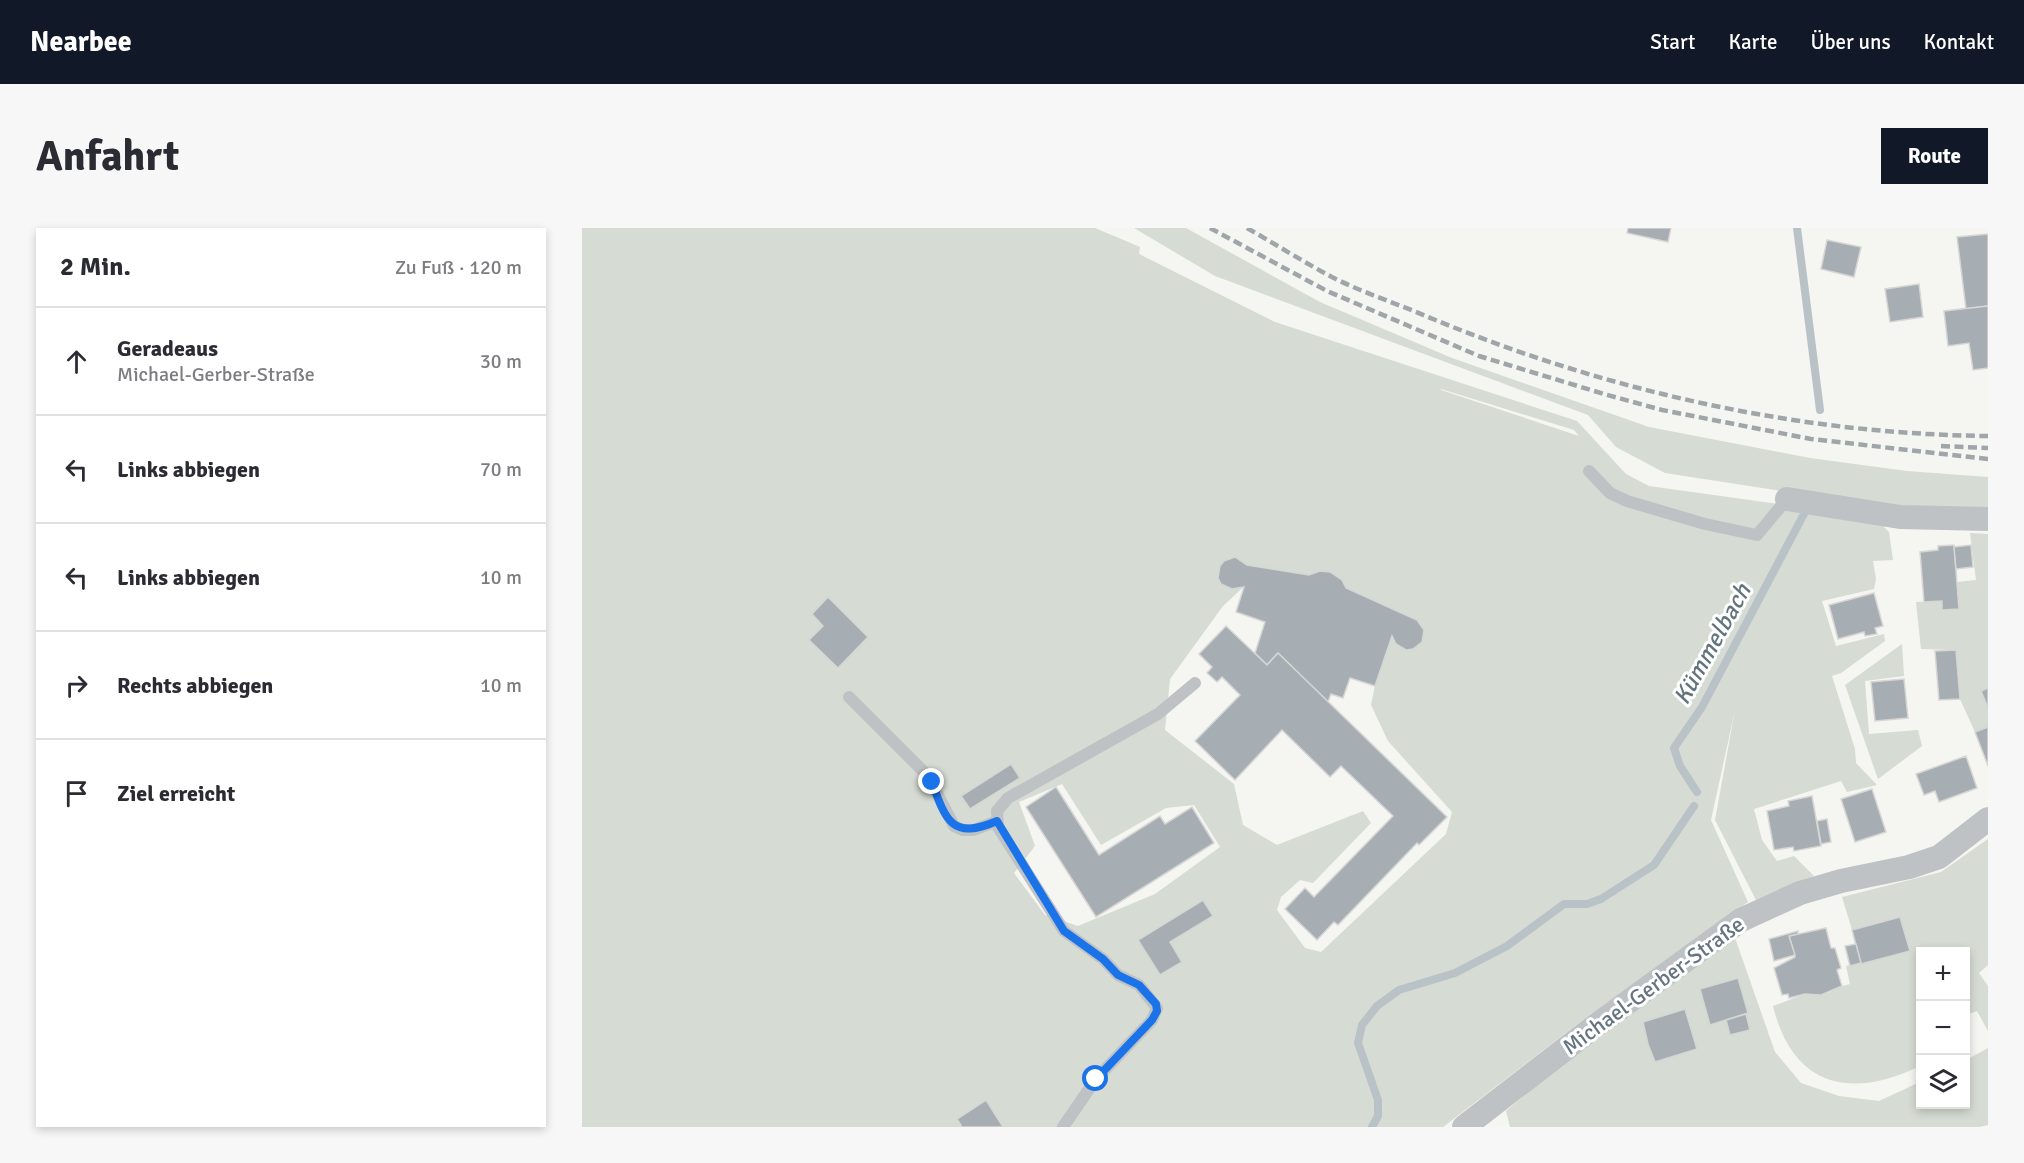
<!DOCTYPE html>
<html lang="de">
<meta charset="utf-8">
<style>
body{margin:0;font-family:Signika,sans-serif;background:#f7f7f7;color:#2b2b33}
.controls{position:absolute;right:18px;bottom:18px;display:grid;overflow:hidden;border-radius:0px;box-shadow:0 3px 9px #0003}
.controls button{width:54px;height:54px;display:grid;place-items:center;padding:0;border:0;border-bottom:2px solid #e1e1e2;background:#fff;color:#2b2b33;font:30px sans-serif}
.stop{position:absolute;width:18px;height:18px;margin:-14px;border:4px solid #1a73e8;border-radius:50%;background:#fff}
.stop.end{background:#1a73e8;border-color:#fff;box-shadow:0 2px 6px #0008}
.list{margin:0;padding:0;list-style:none}
h2{display:flex;justify-content:space-between;align-items:center;height:78px;margin:0;padding:0 24px;font-size:26px}
h2 small{font-size:20px;font-weight:400;color:#7c7c81}
.list li{display:grid;grid-template-columns:39px 1fr auto;gap:18px;align-items:center;box-sizing:border-box;height:108px;padding:0 24px;border-top:2px solid #e1e1e2}
.list b{display:block;font-size:22px;white-space:nowrap}
.list p{margin:0;font-size:20px;white-space:nowrap;color:#7c7c81}
.list em{font-size:20px;font-style:normal;color:#7c7c81}
.icon{flex:none;width:33px;height:33px;fill:none;stroke:currentColor;stroke-width:2;stroke-linecap:round;stroke-linejoin:round}
.map{position:relative;flex:none;width:1406px;height:899px;overflow:hidden;border-radius:0px}
header{display:flex;align-items:center;gap:36px;box-sizing:border-box;height:84px;padding:0 30px;background:#111827;color:#fff}
header strong{font-size:28px}
nav{display:flex;gap:33px;margin-inline-start:auto;font-size:21px}
.intro{display:flex;align-items:center;justify-content:space-between;box-sizing:border-box;height:144px;padding:0 36px}
h1{margin:0;font-size:42px}
.button{padding:15px 27px;border-radius:0px;background:#111827;color:#fff;font-size:21px;font-weight:700}
main{display:flex;gap:36px;padding:0 36px}
aside{flex:1;background:#fff;border-radius:0px;box-shadow:0 3px 9px #0003}
.map>svg:first-child{display:block}
</style>
<header>
<strong>Nearbee</strong>
<nav><a>Start</a><a>Karte</a><a>Über uns</a><a>Kontakt</a></nav>
</header>
<div class="intro"><h1>Anfahrt</h1><a class="button">Route</a></div>
<main>
<aside>
<h2>2 Min.<small>Zu Fuß · 120 m</small></h2>
<ul class="list">
<li><svg class="icon" aria-label="ahead" viewBox="0 0 24 24"><path d="M12 20V5M6 11l6-6 6 6"/></svg><div><b>Geradeaus</b><p>Michael-Gerber-Straße</p></div><em>30 m</em></li>
<li><svg class="icon" aria-label="left" viewBox="0 0 24 24"><path d="M17 20v-9H6M10 6l-5 5 5 5"/></svg><div><b>Links abbiegen</b></div><em>70 m</em></li>
<li><svg class="icon" aria-label="left" viewBox="0 0 24 24"><path d="M17 20v-9H6M10 6l-5 5 5 5"/></svg><div><b>Links abbiegen</b></div><em>10 m</em></li>
<li><svg class="icon" aria-label="right" viewBox="0 0 24 24"><path d="M7 20v-9h11M14 6l5 5-5 5"/></svg><div><b>Rechts abbiegen</b></div><em>10 m</em></li>
<li><svg class="icon" aria-label="arrive" viewBox="0 0 24 24"><path d="M6 21V4h12l-3 4 3 4H6"/></svg><div><b>Ziel erreicht</b></div></li>
</ul>
</aside>
<div class="map">
<svg width="1406" height="899" viewBox="0 0 1406 899">
<rect width="100%" height="100%" fill="#f5f5f1"/>
<g fill="#d6dbd3" fill-rule="evenodd">
<path d="M0,0H513L558,19L557,26L693,94L995,193L1044,246L1067,258L1217,279L1297,294L1307,304L1311,332L1291,333L1294,351L1292,361L1240,373L1254,418L1302,406L1303,413L1259,445L1250,448L1273,521L1274,535L1295,557L1265,564L1259,553L1172,581L1180,612L1195,633L1212,628L1232,648L1174,672L1133,592L1153,482L1129,592L1166,674L1006,788L861,899H0ZM859,161L992,202L997,208L859,162ZM668,353L805,399L789,477L806,513L870,584L864,606L739,724L723,720L695,682L699,669L718,652L731,655L789,595L781,583L695,617L661,597L652,556L583,502L588,451L641,378ZM480,556L519,617L584,580L612,577L638,619L573,666L496,698L463,687L432,645L453,618L437,574Z"/>
<polygon points="552,0 604,0 738,74 870,130 1067,199 1228,230 1325,243 1406,249 1406,284 1330,283 1083,245 1034,219 1006,187 633,48"/>
<polygon points="1388,305 1406,306 1406,460 1399,463 1406,480 1406,499 1393,504 1378,471 1374,422 1339,421 1334,374 1360,373 1361,382 1377,381 1375,354 1394,352"/>
<polygon points="1320,416 1322,448 1283,453 1287,506 1336,502 1340,518 1296,551 1263,457"/>
<path d="M1406,611V737L1397,745L1406,758V803L1395,783L1384,787V724H1338V838C1269,872 1211,859 1191,778L1223,766L1247,765L1254,760L1268,756L1264,738L1327,723L1318,689L1270,702L1260,669L1359,644Z"/>
<polygon points="1152,707 1193,824 1219,855 1257,868 1297,873 1338,854 1338,876 1384,876 1384,832 1406,820 1406,897 1397,899 928,899 924,883 999,819"/>
</g>
<g fill="none" stroke-linecap="round" stroke-linejoin="round">
<g stroke="#b8c2c7" stroke-width="8">
<polyline points="1215,0 1238,182"/>
<polyline points="1115,564 1098,538 1092,520 1120,479 1223,284"/>
<polyline points="790,899 796,888 796,872 776,815 780,797 795,778 817,762 873,745 925,718 982,676 1005,676 1019,671 1072,637 1112,578"/>
</g>
</g>
<g fill="#a7aeb3" stroke="#d6d6d4" stroke-width="1.5">
<polygon points="1046,0 1089,0 1086,14 1045,5"/>
<polygon points="1406,6 1406,78 1384,81 1375,9"/>
<polygon points="1245,12 1279,19 1272,49 1239,41"/>
<polygon points="1337,56 1341,89 1308,94 1303,61"/>
<polygon points="1406,78 1406,140 1391,142 1387,115 1366,118 1362,83"/>
<polygon points="1372,317 1377,381 1360,382 1360,373 1342,374 1338,324 1356,322 1356,318"/>
<polygon points="1389,317 1391,339 1374,341 1372,319"/>
<polygon points="653,329 665,337 727,347 738,343 748,344 760,352 764,360 835,392 842,402 840,414 831,421 824,422 814,416 810,408 793,458 768,450 761,470 749,466 746,474 696,425 685,437 673,425 683,394 654,384 662,359 650,361 639,356 636,350 638,338 642,333"/>
<polygon points="1292,365 1301,398 1293,400 1295,406 1283,408 1282,404 1256,411 1247,377"/>
<polygon points="246,369 286,409 256,440 227,412 241,398 230,386"/>
<polygon points="644,398 685,437 696,425 865,589 837,617 835,615 756,697 752,694 735,712 703,681 723,660 732,669 811,588 759,538 748,549 700,502 653,552 613,513 658,467 640,449 635,454 625,445 630,439 617,426"/>
<polygon points="1374,422 1378,471 1357,472 1353,423"/>
<polygon points="1322,451 1326,490 1293,493 1289,454"/>
<polygon points="1406,460 1406,480 1399,463"/>
<polygon points="1406,499 1406,538 1393,504"/>
<polygon points="1384,528 1395,560 1357,574 1353,563 1342,567 1334,546"/>
<polygon points="429,536 438,550 388,581 379,568"/>
<polygon points="474,559 517,627 578,588 583,596 610,579 632,615 514,689 444,579"/>
<polygon points="1290,561 1304,604 1273,614 1259,571"/>
<polygon points="1230,568 1239,618 1212,623 1211,619 1192,622 1185,583 1207,578 1206,573"/>
<polygon points="1245,591 1249,614 1239,616 1235,593"/>
<polygon points="621,672 631,688 588,714 600,734 578,747 556,712"/>
<polygon points="1318,689 1328,723 1279,736 1270,702"/>
<polygon points="1244,700 1249,720 1253,720 1259,740 1255,742 1260,758 1239,767 1223,766 1207,770 1206,766 1200,767 1192,740 1213,729 1207,708"/>
<polygon points="1216,703 1216,706 1207,708 1213,727 1192,733 1187,711"/>
<polygon points="1274,716 1279,735 1268,738 1263,718"/>
<polygon points="1156,750 1166,785 1128,797 1118,761"/>
<polygon points="1103,781 1115,821 1073,834 1066,816 1061,794"/>
<polygon points="1164,786 1168,802 1148,807 1144,792"/>
<polygon points="404,872 421,899 380,899 375,891"/>
</g>
<g fill="none" stroke-linecap="round" stroke-linejoin="round">
<g stroke="#bec2c5" stroke-width="12">
<polyline points="1007,243 1028,265 1045,273 1123,296 1175,307 1205,271"/>
<polyline points="267,469 346,548 372,598 381,602 392,602 415,593"/>
<polyline points="481,899 514,851 570,792 575,780 557,757 536,747 521,731 482,703 416,599 415,583 426,570 576,486 613,455"/>
</g>
<g stroke="#bec2c5" stroke-width="24">
<polyline points="1205,271 1318,289 1406,291"/>
<polyline points="882,899 1013,798 1159,692 1218,665 1259,653 1327,639 1357,629 1406,591"/>
</g>
<g stroke="#a0a5aa" stroke-width="4.5" stroke-dasharray="9 4.5" stroke-linecap="butt">
<polyline points="628,0 745,63 897,128 1022,166 1080,182 1229,211 1406,231"/>
<path d="M665,0C693,16 720,33 748,48C775,62 804,72 832,83C1012,160 1210,206 1406,208"/>
<polyline points="1359,218 1406,220"/>
</g>
</g>
<g fill="none" stroke-linecap="round" stroke-linejoin="round">
<path stroke="#1a73e8" stroke-width="8" d="M350,554C364,594 371,612 415,593L482,703L521,731L536,747L557,757L574,776L575,783L570,792L514,851"/>
</g>
<g text-anchor="middle" stroke-width="6" stroke-linejoin="round" paint-order="stroke">
<g font-size="22" fill="#667480" stroke="#fff">
<text transform="translate(1071 757) rotate(-36)" y="8">Michael-Gerber-Straße</text>
</g>
<g font-size="24" font-style="italic" fill="#62757c" stroke="#fff">
<text transform="translate(1130 416) rotate(-61)" y="8">Kümmelbach</text>
</g>
</g>
</svg>
<div class="controls">
<button>+</button>
<button>−</button>
<button><svg class="icon" aria-label="layers" viewBox="0 0 24 24"><path d="M12 4l9 5-9 5-9-5zM3 14l9 5 9-5"/></svg></button>
</div>
<div class="stop" style="left:514px;top:851px"></div>
<div class="stop end" style="left:350px;top:554px"></div>
</div>
</main>
